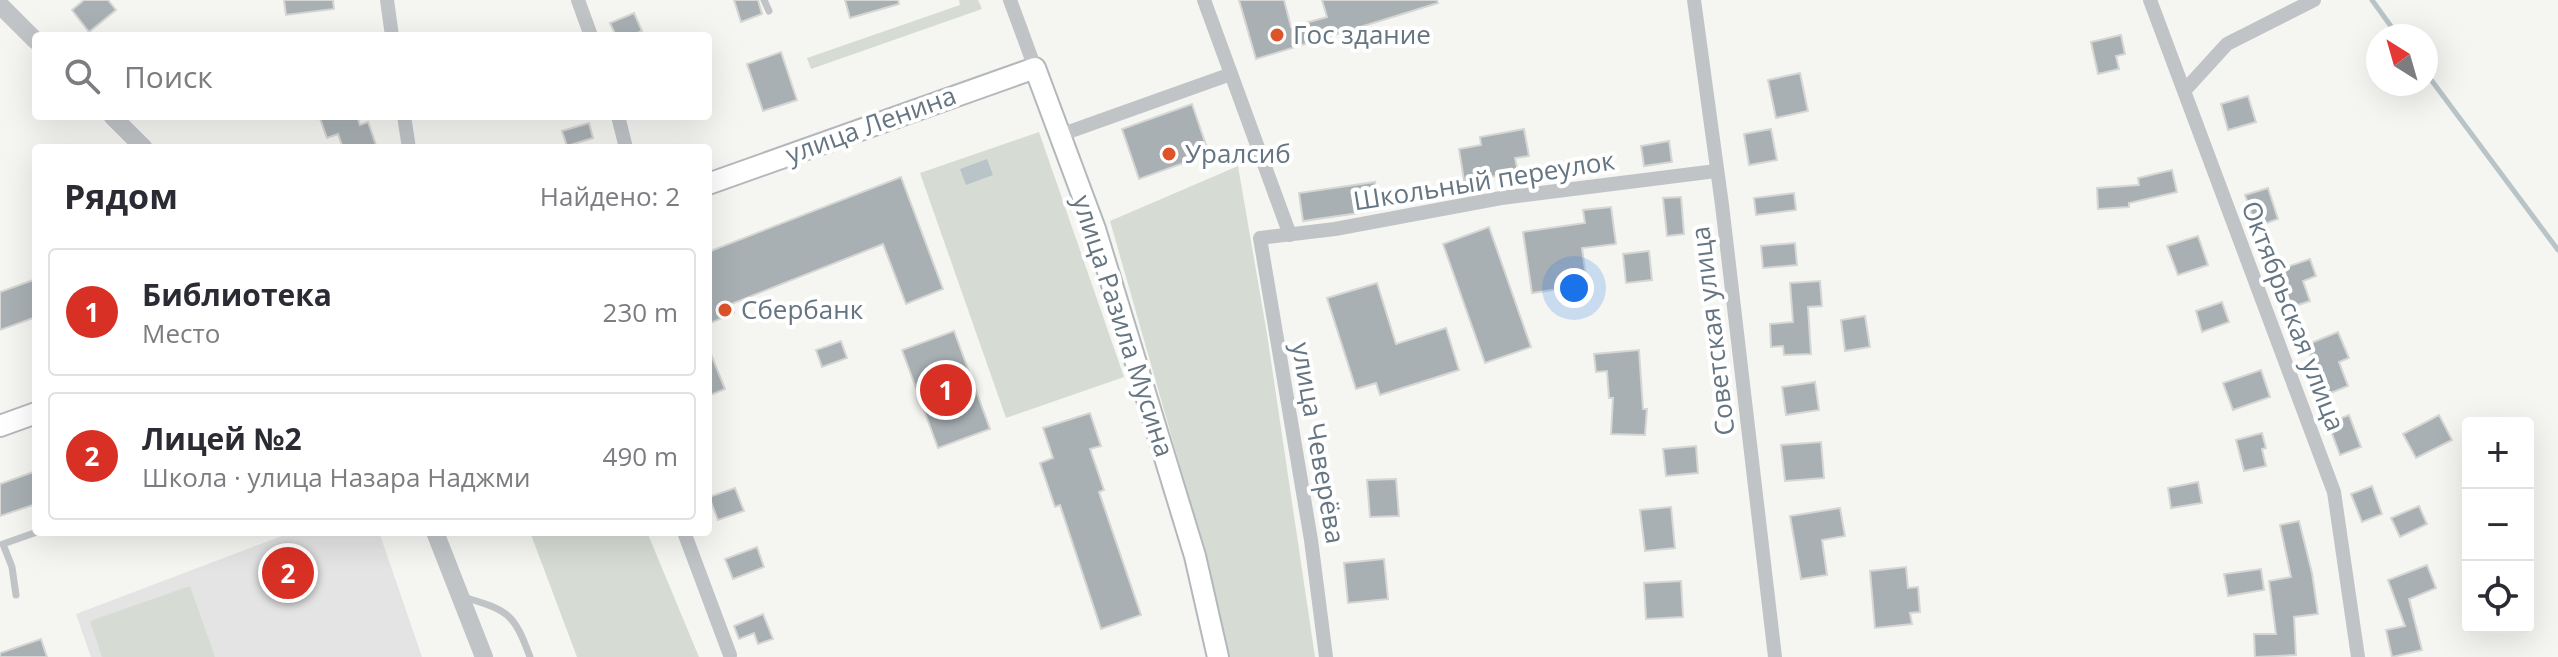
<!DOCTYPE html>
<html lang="ru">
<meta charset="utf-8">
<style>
body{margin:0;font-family:"Open Sans",sans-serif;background:#f7f7f7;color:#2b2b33}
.controls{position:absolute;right:24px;bottom:24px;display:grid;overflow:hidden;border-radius:8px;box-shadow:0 8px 32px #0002}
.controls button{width:72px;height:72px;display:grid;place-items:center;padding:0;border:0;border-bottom:2px solid #e1e1e2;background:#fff;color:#2b2b33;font:40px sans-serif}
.compass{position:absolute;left:2366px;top:24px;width:72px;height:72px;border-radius:50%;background:#fff;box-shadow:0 8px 32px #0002;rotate:323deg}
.you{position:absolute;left:1574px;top:288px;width:28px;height:28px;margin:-20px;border:6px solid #fff;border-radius:50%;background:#1a73e8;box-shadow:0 0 0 12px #1a73e833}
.badge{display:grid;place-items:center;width:52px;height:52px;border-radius:50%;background:#d93025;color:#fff;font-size:26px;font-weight:700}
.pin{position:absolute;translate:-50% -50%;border:4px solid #fff;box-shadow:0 2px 8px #0006}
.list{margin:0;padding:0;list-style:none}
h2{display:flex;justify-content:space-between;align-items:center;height:104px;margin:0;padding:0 32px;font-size:34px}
h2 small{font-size:26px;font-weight:400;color:#7c7c81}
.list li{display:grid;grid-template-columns:52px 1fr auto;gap:24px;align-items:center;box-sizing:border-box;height:128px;margin:0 16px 16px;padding:0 16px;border:2px solid #e1e1e2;border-radius:8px}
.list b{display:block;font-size:30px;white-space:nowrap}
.list p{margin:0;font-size:26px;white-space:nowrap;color:#7c7c81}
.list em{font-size:26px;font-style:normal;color:#7c7c81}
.icon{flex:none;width:44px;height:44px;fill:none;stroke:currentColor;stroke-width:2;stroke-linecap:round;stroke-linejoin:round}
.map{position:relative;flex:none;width:2558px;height:657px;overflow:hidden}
.search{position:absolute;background:#fff;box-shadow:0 8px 32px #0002;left:32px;top:32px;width:680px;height:88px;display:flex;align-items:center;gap:20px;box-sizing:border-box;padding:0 28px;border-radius:8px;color:#7c7c81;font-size:30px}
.panel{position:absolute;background:#fff;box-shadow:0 8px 32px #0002;left:32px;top:144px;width:680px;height:392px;border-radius:8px}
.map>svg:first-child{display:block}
</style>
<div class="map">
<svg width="2558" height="657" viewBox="0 0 2558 657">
<rect width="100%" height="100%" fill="#f5f5f2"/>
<polygon fill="#e3e4e3" points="292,532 379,532 422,657 91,657 76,614"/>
<g fill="#d6dcd3">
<polygon points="959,0 978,0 982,9 811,69 807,58 960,5"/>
<polygon points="1039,132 1124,377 1006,418 920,173"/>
<polygon points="1238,166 1267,334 1315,657 1228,657 1194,515 1110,221"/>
<polygon points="530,532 647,532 699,657 577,657"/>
<polygon points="190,586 215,657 102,657 90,621"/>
</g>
<polygon fill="#b8c4c8" points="987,159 993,175 966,185 960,169"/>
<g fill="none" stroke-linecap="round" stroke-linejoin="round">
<g stroke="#b8c4c8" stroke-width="5">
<polyline points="2372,0 2398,36"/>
<polyline points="2426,73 2558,250"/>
</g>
</g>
<g fill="#a8b0b4" stroke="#d6d6d4" stroke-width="2">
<polygon points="84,0 108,0 116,10 89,32 72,10"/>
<polygon points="284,0 333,0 334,9 286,15"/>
<polygon points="734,0 758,0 762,14 741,22"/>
<polygon points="845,0 898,0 899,4 850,18"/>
<polygon points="1239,0 1284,0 1291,27 1327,17 1322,0 1437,0 1438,3 1256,59"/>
<polygon points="634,13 642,31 631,36 616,36 610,23"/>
<polygon points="2121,35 2125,54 2116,56 2119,69 2098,74 2091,42"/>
<polygon points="781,52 797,100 763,111 747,64"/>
<polygon points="1800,73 1808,111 1776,118 1768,80"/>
<polygon points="2248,96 2256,122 2228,130 2221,104"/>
<polygon points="1192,104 1209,154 1139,179 1122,129"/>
<polygon points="319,116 357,116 360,125 368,122 377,148 343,148 338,134 327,138"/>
<polygon points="589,123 593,138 567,146 562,131"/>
<polygon points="1524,129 1529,156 1515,158 1518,172 1490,177 1490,182 1465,187 1459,149 1481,145 1480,137"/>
<polygon points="1771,129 1777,160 1749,165 1744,134"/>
<polygon points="1669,141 1672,162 1644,166 1641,146"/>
<polygon points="2172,170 2177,192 2129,203 2129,207 2098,209 2097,188 2139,185 2138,178"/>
<polygon points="901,177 943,289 906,304 883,244 731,304 734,313 708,324 708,252"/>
<polygon points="1375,182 1380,210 1303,221 1299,193"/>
<polygon points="2268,188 2278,219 2256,227 2245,195"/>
<polygon points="1794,193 1796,210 1756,215 1754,198"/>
<polygon points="1681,197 1684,234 1667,236 1663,198"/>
<polygon points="1611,207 1616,244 1582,248 1587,285 1532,293 1523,232 1585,223 1583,210"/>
<polygon points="1489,227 1531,347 1485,363 1443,244"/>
<polygon points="2198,236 2208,265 2178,275 2167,246"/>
<polygon points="1795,243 1797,265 1763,268 1761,246"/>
<polygon points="1649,251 1652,280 1626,283 1623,254"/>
<polygon points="2310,259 2316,276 2303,281 2310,301 2292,307 2278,270"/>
<polygon points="36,279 36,317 0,330 0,292"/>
<polygon points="1820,281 1822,306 1808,307 1811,354 1784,355 1783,346 1771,347 1770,324 1793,322 1790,283"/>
<polygon points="1377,283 1396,344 1446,328 1459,370 1380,395 1376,383 1356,389 1327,298"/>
<polygon points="2222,302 2229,322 2202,332 2196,311"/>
<polygon points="1865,316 1870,347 1845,351 1841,320"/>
<polygon points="954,331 990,429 938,448 902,350"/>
<polygon points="2338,332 2349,358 2339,362 2348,386 2318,398 2310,378 2319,375 2306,345"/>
<polygon points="841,341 847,358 822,367 816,350"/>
<polygon points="708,347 725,389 708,396"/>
<polygon points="1639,350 1643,409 1647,409 1645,435 1611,434 1613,398 1609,398 1607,371 1596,372 1594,354"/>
<polygon points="2261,370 2270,397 2233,410 2223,383"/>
<polygon points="1815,382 1819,410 1786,415 1782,387"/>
<polygon points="1090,413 1101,446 1090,449 1104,490 1099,492 1141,615 1101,629 1060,505 1055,507 1040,463 1053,458 1043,428"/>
<polygon points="2349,415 2361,447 2340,455 2328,423"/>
<polygon points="2439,415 2452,440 2416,458 2403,434"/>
<polygon points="2262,433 2266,448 2262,449 2266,466 2244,471 2236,440"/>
<polygon points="1821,442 1824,478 1785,481 1781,445"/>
<polygon points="1696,446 1698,473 1666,476 1663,449"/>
<polygon points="36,471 36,504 0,516 0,484"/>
<polygon points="1396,479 1399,516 1370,517 1367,480"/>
<polygon points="2198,482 2202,503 2171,508 2168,488"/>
<polygon points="2372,486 2382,514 2362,522 2351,494"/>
<polygon points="735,488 744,511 718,520 709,497"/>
<polygon points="2419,506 2427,524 2400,537 2391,518"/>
<polygon points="1671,507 1675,548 1645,551 1640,510"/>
<polygon points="1840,508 1845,536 1822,540 1827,575 1801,579 1790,516"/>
<polygon points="2299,521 2312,573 2318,614 2294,617 2296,655 2255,657 2254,634 2276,634 2269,581 2291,577 2280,525"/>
<polygon points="757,547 764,567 733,579 725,559"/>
<polygon points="1384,559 1388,599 1348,603 1344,563"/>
<polygon points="2427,565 2436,588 2409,599 2422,650 2392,657 2386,630 2405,626 2388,580"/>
<polygon points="1906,567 1908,588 1918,587 1920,612 1910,613 1912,624 1875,628 1870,571"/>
<polygon points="2261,569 2264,590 2228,596 2224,574"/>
<polygon points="1681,581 1683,617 1646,619 1644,583"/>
<polygon points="763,614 773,639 758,644 754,633 739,639 734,626"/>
<polygon points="41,639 47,657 0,657 0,653"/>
</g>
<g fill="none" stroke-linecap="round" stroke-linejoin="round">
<defs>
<g id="secondary">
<polyline points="708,184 1035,68 1095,229 1195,556 1218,657"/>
<polyline points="0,426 36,413"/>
</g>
</defs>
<use href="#secondary" stroke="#b3b8bc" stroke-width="24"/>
<g stroke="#c0c4c7" stroke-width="7">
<polyline points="764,0 769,11"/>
<polyline points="16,595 12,567 3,544 37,532"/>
<path d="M463,597C508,610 514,613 530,657"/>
</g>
<g stroke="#c0c4c7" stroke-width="14">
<polyline points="387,0 392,36"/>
<polyline points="578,0 591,36"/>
<polyline points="1010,0 1035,68"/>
<polyline points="1204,0 1290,235"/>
<polyline points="1694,0 1722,205 1775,657"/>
<polyline points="2150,0 2334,492 2358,657"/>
<polyline points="2185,90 2227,44 2314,0"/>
<polyline points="404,116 409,148"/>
<polyline points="618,116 626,148"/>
<polyline points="1060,135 1231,74"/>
<polyline points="684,532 730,655"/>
<polyline points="1326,657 1311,540 1260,238 1335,229 1501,198 1716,171"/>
</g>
<g stroke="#c0c4c7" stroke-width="18">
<polyline points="0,5 36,41"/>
<polyline points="112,116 144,148"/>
<polyline points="435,532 484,657"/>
</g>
<use href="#secondary" stroke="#fff" stroke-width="20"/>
</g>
<g fill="#de5329" stroke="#fff" stroke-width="3">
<circle cx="1277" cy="35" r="8"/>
<circle cx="1169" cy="154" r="8"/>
<circle cx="725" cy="310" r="8"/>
</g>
<g text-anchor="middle" stroke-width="8" stroke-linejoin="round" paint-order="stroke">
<g font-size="26" fill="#657582" stroke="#fff" text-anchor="start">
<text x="1293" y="44">Гос здание</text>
<text x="1185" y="163">Уралсиб</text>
<text x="741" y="319">Сбербанк</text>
</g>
<g font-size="26" fill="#657582" stroke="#fff">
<text transform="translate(871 125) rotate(-20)" y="9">улица Ленина</text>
<text transform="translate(1484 181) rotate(-9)" y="9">Школьный переулок</text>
<text transform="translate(2293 316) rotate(69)" y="9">Октябрьская улица</text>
<text transform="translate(1123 326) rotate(72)" y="9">улица Разила Мусина</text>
<text transform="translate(1713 331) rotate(-97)" y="9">Советская улица</text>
<text transform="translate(1318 443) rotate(80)" y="9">улица Чеверёва</text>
</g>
</g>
</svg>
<div class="controls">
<button>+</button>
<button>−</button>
<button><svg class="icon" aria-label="locate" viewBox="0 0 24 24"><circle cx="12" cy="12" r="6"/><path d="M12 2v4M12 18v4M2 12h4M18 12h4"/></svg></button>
</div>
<svg class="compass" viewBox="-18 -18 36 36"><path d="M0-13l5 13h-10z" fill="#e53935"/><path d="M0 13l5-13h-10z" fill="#7c7c81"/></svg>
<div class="you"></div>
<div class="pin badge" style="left:946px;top:390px">1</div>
<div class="pin badge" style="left:288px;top:573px">2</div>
<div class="search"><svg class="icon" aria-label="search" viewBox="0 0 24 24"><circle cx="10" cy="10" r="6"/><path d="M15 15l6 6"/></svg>Поиск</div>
<section class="panel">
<h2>Рядом<small>Найдено: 2</small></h2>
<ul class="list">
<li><span class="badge">1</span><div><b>Библиотека</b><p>Место</p></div><em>230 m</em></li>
<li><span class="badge">2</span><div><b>Лицей №2</b><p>Школа · улица Назара Наджми</p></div><em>490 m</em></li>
</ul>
</section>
</div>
